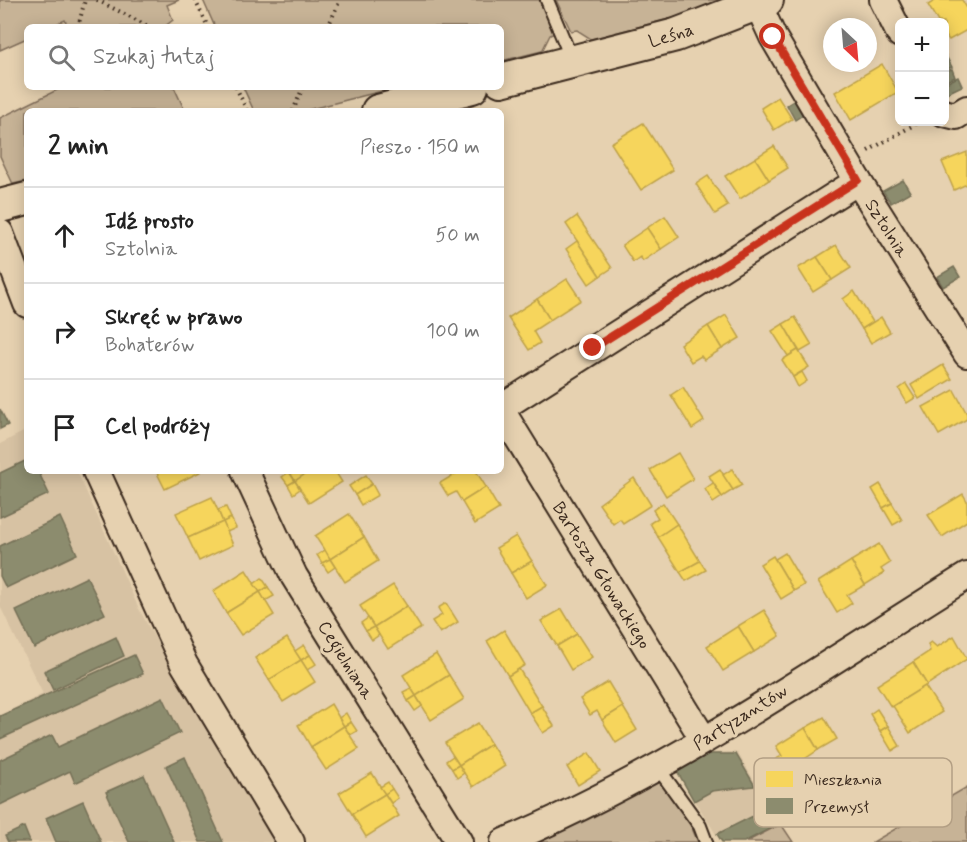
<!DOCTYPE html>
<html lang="pl">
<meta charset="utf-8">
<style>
body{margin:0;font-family:Mynerve,sans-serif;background:#f2f2f2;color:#222}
.controls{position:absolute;right:18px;top:18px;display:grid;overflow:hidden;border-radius:9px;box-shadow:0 3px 15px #0003}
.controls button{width:54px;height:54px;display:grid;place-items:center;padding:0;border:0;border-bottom:2px solid #e0e0e0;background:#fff;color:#222;font:30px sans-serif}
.compass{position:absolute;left:823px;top:18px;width:54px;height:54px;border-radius:50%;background:#fff;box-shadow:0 3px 15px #0003;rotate:154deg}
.stop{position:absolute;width:18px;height:18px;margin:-14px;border:4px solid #c8321e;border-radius:50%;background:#fff}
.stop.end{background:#c8321e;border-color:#fff;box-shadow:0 2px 6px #0008}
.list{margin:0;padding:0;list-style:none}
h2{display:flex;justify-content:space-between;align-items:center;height:78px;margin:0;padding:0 24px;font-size:26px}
h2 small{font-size:20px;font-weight:400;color:#767676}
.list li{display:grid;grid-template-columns:39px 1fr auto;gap:18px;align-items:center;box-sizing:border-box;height:96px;padding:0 24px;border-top:2px solid #e0e0e0}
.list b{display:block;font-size:22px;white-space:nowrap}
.list p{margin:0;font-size:20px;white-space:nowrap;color:#767676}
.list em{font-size:20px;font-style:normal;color:#767676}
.icon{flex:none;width:33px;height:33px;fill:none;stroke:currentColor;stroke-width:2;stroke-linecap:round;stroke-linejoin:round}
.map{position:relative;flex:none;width:967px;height:842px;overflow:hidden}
.search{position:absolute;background:#fff;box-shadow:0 3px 15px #0003;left:24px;top:24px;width:480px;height:66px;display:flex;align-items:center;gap:15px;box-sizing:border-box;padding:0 21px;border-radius:9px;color:#767676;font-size:22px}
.panel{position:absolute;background:#fff;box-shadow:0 3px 15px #0003;left:24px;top:108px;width:480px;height:366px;border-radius:9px}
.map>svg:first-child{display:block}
</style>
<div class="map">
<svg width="967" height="842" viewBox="0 0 967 842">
<rect width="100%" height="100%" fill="#e6d1b0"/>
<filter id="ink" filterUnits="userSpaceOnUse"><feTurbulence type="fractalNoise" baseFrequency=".0167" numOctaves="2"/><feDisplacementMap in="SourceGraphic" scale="12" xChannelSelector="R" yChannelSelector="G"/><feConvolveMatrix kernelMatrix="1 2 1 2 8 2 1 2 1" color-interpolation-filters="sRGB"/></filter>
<g filter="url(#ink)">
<g fill="#d7c2a3">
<polygon points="27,430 27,471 77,471 139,609 170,666 276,842 0,842 0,715 43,694 0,606 0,444"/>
<polygon points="737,752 780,824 745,842 721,842 674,768 702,753"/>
</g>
<g fill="#c7b396" stroke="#816e5a" stroke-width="1.5">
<polygon points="0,0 179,0 167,5 173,20 164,27 68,27 65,20 50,27 27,27 27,38 0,50"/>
<polygon points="203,0 540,0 555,33 550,35 542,51 501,61 501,27 215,27"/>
<polygon points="556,0 721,0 685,15 591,39 577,30 571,31"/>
<polygon points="63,87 174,87 185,111 27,111 27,181 13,184 0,156 0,118"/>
<polygon points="243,87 398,87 303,111 254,111"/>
<polygon points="660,781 690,824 698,842 531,842"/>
<polygon points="967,787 967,842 873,842"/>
<polygon points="781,824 793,842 746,842"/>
</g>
<g fill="#f6d55c" stroke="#bea249" stroke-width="1.5">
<polygon points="936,0 962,0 967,8 967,30 949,40 944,33 944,22 938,22 928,5"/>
<polygon points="882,64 898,92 851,120 835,92"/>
<polygon points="778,97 792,119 774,130 761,108"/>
<polygon points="643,123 673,170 641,190 611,143"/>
<polygon points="774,146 788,168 769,180 755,158"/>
<polygon points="967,152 967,184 954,190 942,162"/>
<polygon points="755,158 769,180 740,199 725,176"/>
<polygon points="708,176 728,206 715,214 696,184"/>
<polygon points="577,216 612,268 600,276 566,224"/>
<polygon points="665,216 679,237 661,249 647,228"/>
<polygon points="647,228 661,249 643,261 640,257 633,262 622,245"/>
<polygon points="577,241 600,276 589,284 566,249"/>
<polygon points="836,245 851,268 832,280 817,257"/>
<polygon points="817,257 832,280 813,292 798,268"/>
<polygon points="567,279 581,300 550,320 537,299"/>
<polygon points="854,291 873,322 862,329 843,299"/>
<polygon points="537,299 550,320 533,331 540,343 529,350 508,318"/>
<polygon points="726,315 740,338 722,349 708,326"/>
<polygon points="795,317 812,345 800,352 783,324"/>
<polygon points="881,317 890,332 871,343 862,329"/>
<polygon points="783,324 798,350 788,356 772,331"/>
<polygon points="708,326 722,349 704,360 701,356 691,362 680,344"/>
<polygon points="798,350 809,367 793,377 782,360"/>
<polygon points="943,365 952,379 919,399 911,385"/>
<polygon points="802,372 807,381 798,387 793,377"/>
<polygon points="906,384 915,398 907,403 899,389"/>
<polygon points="683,387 704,421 692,429 671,395"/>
<polygon points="954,390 967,414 967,419 939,435 923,407"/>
<polygon points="678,453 693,479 666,496 650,470"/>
<polygon points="720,469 733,490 722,497 709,476"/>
<polygon points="732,469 742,485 733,490 723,475"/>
<polygon points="156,471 199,471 200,472 165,489"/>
<polygon points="289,471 310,471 295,481"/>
<polygon points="310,471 335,471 342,482 309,503 295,481"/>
<polygon points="460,471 476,471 486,487 462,502 456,492 448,496 440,483"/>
<polygon points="289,472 295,481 288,485 282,477"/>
<polygon points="366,475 372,484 355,495 349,486"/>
<polygon points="634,478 651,505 623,523 620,519 613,524 599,504"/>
<polygon points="295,481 300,489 293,494 288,485"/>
<polygon points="713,483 722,497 713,503 705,489"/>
<polygon points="372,484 378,495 361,505 355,495"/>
<polygon points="880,484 892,503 883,508 872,489"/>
<polygon points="486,487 499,509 475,524 462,502"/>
<polygon points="963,494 967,501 967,521 942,537 928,515"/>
<polygon points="212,497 223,522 188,538 176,513"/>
<polygon points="663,503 677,524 658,537 650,523 658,518 653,510"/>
<polygon points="892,503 902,520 893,525 883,508"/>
<polygon points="226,507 231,518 223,522 218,510"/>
<polygon points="349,514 364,537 330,559 315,536"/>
<polygon points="231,518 236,528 227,532 223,522"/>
<polygon points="223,522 233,545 199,561 188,538"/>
<polygon points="677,524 700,561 680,572 658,537"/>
<polygon points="516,536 532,561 511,573 496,548"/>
<polygon points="364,537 378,561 345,582 330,559"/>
<polygon points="879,544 890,563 881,569 884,573 865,585 851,561"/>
<polygon points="325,550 330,559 322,563 317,555"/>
<polygon points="785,553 804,585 794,591 775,559"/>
<polygon points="773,556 794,591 781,599 760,564"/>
<polygon points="330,559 335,567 328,572 322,563"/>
<polygon points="532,561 547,585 526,598 511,573"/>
<polygon points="700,561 706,570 686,581 680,572"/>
<polygon points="851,561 865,585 847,595 852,603 837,613 818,582"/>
<polygon points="246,570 260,592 226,613 213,591"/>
<polygon points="262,578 268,587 260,592 254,584"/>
<polygon points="393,585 407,606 374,627 360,606"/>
<polygon points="268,587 274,596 265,601 260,592"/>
<polygon points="260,592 274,615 241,635 226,613"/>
<polygon points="446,603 458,622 440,633 432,621 442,615 438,608"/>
<polygon points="407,606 421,628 388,649 374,627"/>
<polygon points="562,609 577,634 557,646 541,621"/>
<polygon points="764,610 780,636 754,652 738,626"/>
<polygon points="368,618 374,627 366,631 361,623"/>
<polygon points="738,626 754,652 723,671 707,646"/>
<polygon points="374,627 379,635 372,640 366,631"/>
<polygon points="504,630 525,665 508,676 487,641"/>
<polygon points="577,634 592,657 571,670 557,646"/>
<polygon points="954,636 967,659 927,685 913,662 930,651 928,644 931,642 937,647"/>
<polygon points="287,638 301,660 269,680 255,658"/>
<polygon points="304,645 310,655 301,660 295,651"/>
<polygon points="436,654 449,675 416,696 403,675"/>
<polygon points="310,655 316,664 307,670 301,660"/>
<polygon points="301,660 315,682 283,702 269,680"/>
<polygon points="913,662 927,685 891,707 877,685"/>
<polygon points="519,669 542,706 530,713 508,676"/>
<polygon points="449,675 464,699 431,720 416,696"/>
<polygon points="608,682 623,707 602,720 597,711 590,715 580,699"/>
<polygon points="925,686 942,712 910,733 893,706"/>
<polygon points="411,688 416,696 408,701 403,692"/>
<polygon points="416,696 422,706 415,711 408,701"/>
<polygon points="331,704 344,726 311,747 298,725"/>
<polygon points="542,706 554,726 543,733 530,713"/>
<polygon points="623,707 637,730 616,743 602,720"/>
<polygon points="877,709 888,726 880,731 870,714"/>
<polygon points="346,713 351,722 344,726 339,718"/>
<polygon points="824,717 837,739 818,750 805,728"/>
<polygon points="351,722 357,731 350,735 344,726"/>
<polygon points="478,723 491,744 459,765 445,743"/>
<polygon points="344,726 359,749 326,770 311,747"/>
<polygon points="888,726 900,746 892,751 880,731"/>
<polygon points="805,728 818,750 784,773 776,759 782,756 776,746"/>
<polygon points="491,744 505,766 473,787 459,765"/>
<polygon points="589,753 600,771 578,785 567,767"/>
<polygon points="453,756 459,765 452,769 446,761"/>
<polygon points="459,765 464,773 457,778 452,769"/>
<polygon points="372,773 385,794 352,814 339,793"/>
<polygon points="388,782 392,789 385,794 380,787"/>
<polygon points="392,789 398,798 391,803 385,794"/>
<polygon points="385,794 399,816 366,837 352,814"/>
</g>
<g fill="#8c8c6e" stroke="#746f56" stroke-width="1.5">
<polygon points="946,56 952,67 944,70 944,57"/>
<polygon points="952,69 955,77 944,82 944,72"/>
<polygon points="958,77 962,86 945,94 944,84"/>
<polygon points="795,100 804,114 795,120 787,105"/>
<polygon points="903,180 910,192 891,203 883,191"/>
<polygon points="954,267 960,277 943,287 937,277"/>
<polygon points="0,409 8,425 0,429"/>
<polygon points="27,460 27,471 38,471 49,494 0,517 0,473"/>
<polygon points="60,517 77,554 6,588 0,576 0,546"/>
<polygon points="87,577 105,614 34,648 16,611"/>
<polygon points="116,637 124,656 53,690 44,671"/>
<polygon points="134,655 143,674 0,739 0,716"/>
<polygon points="163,697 180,733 75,783 70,771 0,805 0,760 52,735 58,747"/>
<polygon points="702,754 736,754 755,786 712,791 694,801 676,769"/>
<polygon points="185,757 223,842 200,842 166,766"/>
<polygon points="144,775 174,842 129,842 106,792"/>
<polygon points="83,801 101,842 56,842 46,818"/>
<polygon points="769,808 777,825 744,842 722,842 717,834"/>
<polygon points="24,827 30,842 8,842 5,836"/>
</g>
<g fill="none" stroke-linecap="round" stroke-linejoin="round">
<defs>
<g id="service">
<polyline points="547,0 572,60"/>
<polyline points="658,768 700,826 706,842"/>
</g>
<g id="minor">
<polyline points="756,0 773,37 858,181 967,354"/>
<polyline points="883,0 900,34"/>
<polyline points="944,113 956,116 967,109"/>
<polyline points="0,233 27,304"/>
<polyline points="501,408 858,181"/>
<polyline points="501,410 704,740"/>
<polyline points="96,471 184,664 291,842"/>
<polyline points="245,471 294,576 459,842"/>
<path d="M504,842C669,773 816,670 967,576"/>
</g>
<g id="tertiary">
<polyline points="501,80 676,35 767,0"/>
<polyline points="378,111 472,87"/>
<polyline points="0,206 27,199"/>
</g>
</defs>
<use href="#service" stroke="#3b2a1e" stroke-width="16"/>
<use href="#minor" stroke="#3b2a1e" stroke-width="30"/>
<use href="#tertiary" stroke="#3b2a1e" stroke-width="36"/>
<g stroke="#3b2a1e" stroke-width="4" stroke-dasharray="1.5 4.5" stroke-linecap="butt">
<polyline points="97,0 150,27"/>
<polyline points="195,0 208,27"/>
<polyline points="78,27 85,0"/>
<polyline points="328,27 340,0"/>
<polyline points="236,87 247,111"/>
<polyline points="293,111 303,87"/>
<polyline points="868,151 919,122"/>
</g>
<use href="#service" stroke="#e6d1b0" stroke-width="12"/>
<use href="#minor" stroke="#e6d1b0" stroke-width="26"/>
<use href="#tertiary" stroke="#e6d1b0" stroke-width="32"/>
</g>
</g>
<g fill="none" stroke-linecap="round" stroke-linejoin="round" filter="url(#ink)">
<polyline stroke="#c8321e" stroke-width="8" points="593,348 858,180 773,37"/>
</g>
<g text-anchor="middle" stroke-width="6" stroke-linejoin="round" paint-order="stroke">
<g font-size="18" fill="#3b2a1e" stroke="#e6d1b0">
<text transform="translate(671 35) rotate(-17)" y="6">Leśna</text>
<text transform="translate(887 228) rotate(58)" y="6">Sztolnia</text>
<text transform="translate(602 575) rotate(58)" y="6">Bartosza Głowackiego</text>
<text transform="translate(346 660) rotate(58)" y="6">Cegielniana</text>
<text transform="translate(740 717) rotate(-32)" y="6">Partyzantów</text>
</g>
</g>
<rect x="754" y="758" width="198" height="69" rx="9" fill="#e6d1b0" stroke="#b39f84" stroke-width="1.5"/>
<rect x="766" y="771" width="27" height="16" fill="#f6d55c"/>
<rect x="766" y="798" width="27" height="16" fill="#8c8c6e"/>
<g font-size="16" fill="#3b2a1e">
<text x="804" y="785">Mieszkania</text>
<text x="804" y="812">Przemysł</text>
</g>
</svg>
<div class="controls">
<button>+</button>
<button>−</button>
</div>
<svg class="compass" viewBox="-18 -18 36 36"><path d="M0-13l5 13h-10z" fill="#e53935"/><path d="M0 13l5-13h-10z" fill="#767676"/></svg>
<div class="stop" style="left:773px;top:37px"></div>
<div class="stop end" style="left:593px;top:348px"></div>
<div class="search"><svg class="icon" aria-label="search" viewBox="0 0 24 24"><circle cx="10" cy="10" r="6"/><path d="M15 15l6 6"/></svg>Szukaj tutaj</div>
<section class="panel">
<h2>2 min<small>Pieszo · 150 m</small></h2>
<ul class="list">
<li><svg class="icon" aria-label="ahead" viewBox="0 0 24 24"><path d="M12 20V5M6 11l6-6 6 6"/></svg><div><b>Idź prosto</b><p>Sztolnia</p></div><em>50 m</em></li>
<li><svg class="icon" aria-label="right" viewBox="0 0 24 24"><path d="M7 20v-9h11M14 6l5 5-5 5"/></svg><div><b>Skręć w prawo</b><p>Bohaterów</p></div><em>100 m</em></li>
<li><svg class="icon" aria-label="arrive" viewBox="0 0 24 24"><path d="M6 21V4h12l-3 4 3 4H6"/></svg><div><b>Cel podróży</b></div></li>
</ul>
</section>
</div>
